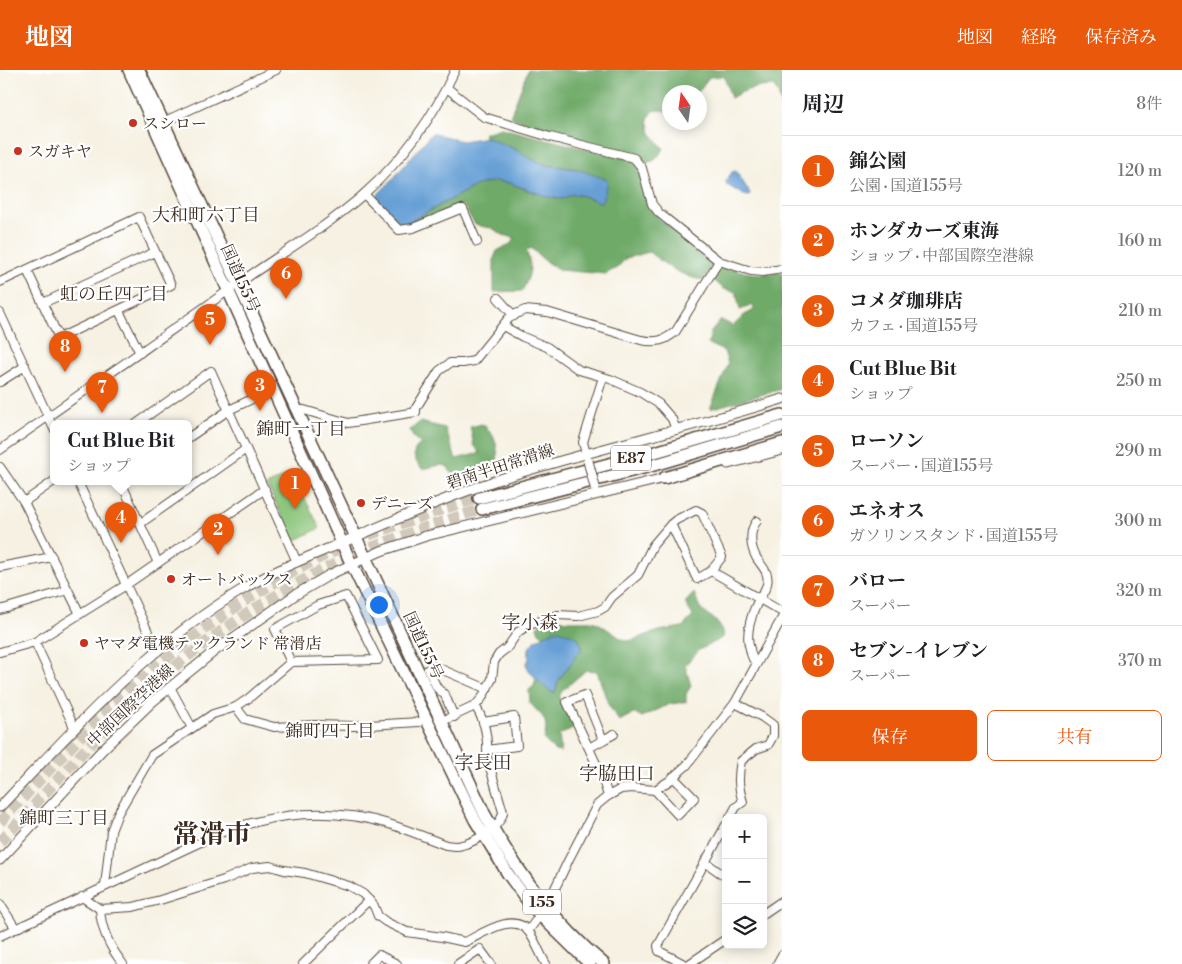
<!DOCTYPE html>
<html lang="ja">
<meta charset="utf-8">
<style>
body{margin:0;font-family:"Libre Bodoni","Noto Serif JP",serif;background:#f6f6f6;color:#202124}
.controls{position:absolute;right:15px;bottom:15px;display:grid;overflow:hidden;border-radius:8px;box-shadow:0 2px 12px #0003}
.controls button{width:45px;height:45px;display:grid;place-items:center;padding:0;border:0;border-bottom:1px solid #e0e0e0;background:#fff;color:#202124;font:25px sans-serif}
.compass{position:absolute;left:662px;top:15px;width:45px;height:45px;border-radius:50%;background:#fff;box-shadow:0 2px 12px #0003;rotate:347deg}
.you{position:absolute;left:378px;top:534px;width:18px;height:18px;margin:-12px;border:4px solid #fff;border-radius:50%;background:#1a73e8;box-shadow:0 0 0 8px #1a73e833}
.badge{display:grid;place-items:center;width:32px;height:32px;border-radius:50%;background:#ea580c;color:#fff;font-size:16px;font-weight:700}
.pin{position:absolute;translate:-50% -41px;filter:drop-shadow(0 1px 2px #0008)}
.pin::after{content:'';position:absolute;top:26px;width:18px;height:15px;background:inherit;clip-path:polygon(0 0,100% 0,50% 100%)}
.popup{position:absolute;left:50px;top:350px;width:142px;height:65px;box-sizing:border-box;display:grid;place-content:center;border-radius:8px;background:#fff;filter:drop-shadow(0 1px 4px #0005);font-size:16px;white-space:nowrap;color:#757577}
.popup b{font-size:19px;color:#202124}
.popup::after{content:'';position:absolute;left:50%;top:100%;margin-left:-10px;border:10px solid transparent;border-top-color:#fff}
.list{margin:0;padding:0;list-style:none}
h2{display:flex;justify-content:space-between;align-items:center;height:65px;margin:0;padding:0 20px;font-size:21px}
h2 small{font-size:16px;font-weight:400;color:#757577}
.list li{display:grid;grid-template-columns:32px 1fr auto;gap:15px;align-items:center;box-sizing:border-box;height:70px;padding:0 20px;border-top:1px solid #e0e0e0}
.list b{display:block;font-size:19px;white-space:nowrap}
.list p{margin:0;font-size:16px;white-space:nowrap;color:#757577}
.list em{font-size:16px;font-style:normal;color:#757577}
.actions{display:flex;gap:10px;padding:15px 20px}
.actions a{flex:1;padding:11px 0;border:1px solid #ea580c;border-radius:8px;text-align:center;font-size:18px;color:#ea580c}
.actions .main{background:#ea580c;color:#fff}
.icon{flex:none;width:28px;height:28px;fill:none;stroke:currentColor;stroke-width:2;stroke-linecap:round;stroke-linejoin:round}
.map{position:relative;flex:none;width:782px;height:894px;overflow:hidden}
header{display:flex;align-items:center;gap:30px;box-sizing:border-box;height:70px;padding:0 25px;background:#ea580c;color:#fff}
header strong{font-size:24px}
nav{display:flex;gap:28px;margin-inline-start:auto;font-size:18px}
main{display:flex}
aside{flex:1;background:#fff}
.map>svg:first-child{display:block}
</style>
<header>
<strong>地図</strong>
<nav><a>地図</a><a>経路</a><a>保存済み</a></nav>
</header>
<main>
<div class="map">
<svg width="782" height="894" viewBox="0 0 782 894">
<rect width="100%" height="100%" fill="#fff"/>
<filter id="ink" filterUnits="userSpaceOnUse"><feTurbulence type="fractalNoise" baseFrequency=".02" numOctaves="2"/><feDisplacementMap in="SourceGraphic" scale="10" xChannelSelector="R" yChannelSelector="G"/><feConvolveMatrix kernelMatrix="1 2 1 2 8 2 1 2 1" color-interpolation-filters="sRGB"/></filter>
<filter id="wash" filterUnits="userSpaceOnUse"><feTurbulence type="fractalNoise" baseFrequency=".0096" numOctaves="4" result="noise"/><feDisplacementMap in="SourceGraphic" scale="20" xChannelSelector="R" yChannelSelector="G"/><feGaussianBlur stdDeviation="1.12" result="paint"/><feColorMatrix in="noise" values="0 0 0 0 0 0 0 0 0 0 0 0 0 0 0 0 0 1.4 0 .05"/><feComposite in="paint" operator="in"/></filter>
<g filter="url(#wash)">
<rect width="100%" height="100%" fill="#f6f1e2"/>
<polygon fill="#8ac479" stroke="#62774c" points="298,400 301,421 320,458 294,471 267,415"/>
<g fill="#6faa69" stroke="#556a44">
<path d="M528,0H782V40L778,22L773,16C757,16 744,20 731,28L724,6L709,7L698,22H670L669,41L654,40L648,49L651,63L664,79L655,90L643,94L528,58L526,52L510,47Z"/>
<path d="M501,58L631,90L640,98L650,136L658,148L715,191L703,210C682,207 665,195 649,182L626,188L617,198L605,204L559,200L545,191L531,178L526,181C533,197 530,206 522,221L494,222V188L497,181L512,173L515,168L503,165L492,158L480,156L474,153L463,135L411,156H399V153H407L477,115L495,111L509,113L530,121L562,129L572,124L580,125L600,132L602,131L577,99L546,95L527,87L519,81L497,73L484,66L485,63Z"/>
<path d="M721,194C746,204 755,206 782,202V319L710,339L728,294L724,281L708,274L711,262L721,250L733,256L743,246L754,240L753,235L740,240L736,222L724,219L711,208Z"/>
<path d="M420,352L445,358L456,389L480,383L474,375L470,357L482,354C496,363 499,380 497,395L454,407L447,396L441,395L422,399C415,391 409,381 421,374L413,367L410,360Z"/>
<path d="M694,523L701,540L714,549L720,556L724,566L717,571L699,580L685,595L691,616L686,624V632L670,634L642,647L635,643L619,651L608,634L597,601L586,600L562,621L559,627L574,654L571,660L559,665L561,682L555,681L544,670C549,648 543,648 530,633L529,620L534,616L536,608L552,623H555L558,611L581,579L580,571L554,561L544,566L539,562L537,557L541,552L557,548L567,551H591L598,553L622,569L629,571L659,561L682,557L693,546L685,533Z"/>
</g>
<g fill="#68a0d6" stroke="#52657a">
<polygon points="432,63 462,71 487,67 519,81 527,87 546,95 577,99 606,109 608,111 602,131 600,132 580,125 572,124 562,129 548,127 509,113 495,111 477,115 407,153 399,153 375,127 392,110"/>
<polygon points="736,101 750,123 749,126 744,125 727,115 726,111 732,102"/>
<path d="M560,560L577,567L581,574V579L558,611L555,623C547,621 528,602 526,594C531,588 528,586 529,579C531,570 552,561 560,560Z"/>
</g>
</g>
<g filter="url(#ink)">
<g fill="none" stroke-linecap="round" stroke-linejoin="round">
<g stroke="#d1c9bb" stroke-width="11" stroke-dasharray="11 5.5" stroke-linecap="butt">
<polyline points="369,465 443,439 479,428"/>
<path d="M0,752C37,714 72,673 111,637C180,572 265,510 352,473"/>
<path d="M0,772C42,728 81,681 125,640C192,577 270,523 354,485C396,467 438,453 482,439"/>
</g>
<defs>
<g id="minor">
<polyline points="447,18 484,47 550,67 634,88 642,98 652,134 659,143 719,191 751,201 763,202 782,199"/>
<polyline points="163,52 276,0"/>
<polyline points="364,124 399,160 413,158 460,139 463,139 477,172"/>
<polyline points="0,212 139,147 171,215 59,268 27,200"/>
<polyline points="498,228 514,246"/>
<polyline points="43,233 155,182"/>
<polyline points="119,241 140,283"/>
<polyline points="0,243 54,359"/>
<polyline points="503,256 523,267 547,277 579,300 610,309 640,322 659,334 672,349 676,360"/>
<polyline points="0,312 25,296"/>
<path d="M297,340H304L348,353L416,342V338L439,301L450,293H463L474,291L508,249L518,243L525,240L547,242L641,270C656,273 665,271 676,261L719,191"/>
<polyline points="136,354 211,301 297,492"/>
<polyline points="188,368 229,340 273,319"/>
<path d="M0,380C75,328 151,275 226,222C272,189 322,161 364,124C402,90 434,46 455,0"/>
<polyline points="586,384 583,372 603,307"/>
<polyline points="0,397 24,432 80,544"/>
<polyline points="78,412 157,581"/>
<polyline points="121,412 158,493"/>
<polyline points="24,432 54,411"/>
<polyline points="141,453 246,379"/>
<polyline points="0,497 52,487"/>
<polyline points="711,501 782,542"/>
<polyline points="0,540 68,520"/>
<polyline points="35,572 74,657"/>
<polyline points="0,582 35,572 126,515 265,419"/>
<path d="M756,593C752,589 751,585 750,579C745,565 751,545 758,531C761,526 765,521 767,514C770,502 761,496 756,487C750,476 749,460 757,451"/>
<polyline points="170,617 192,658"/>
<polyline points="236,637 245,649 274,657 315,655 353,656 419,652"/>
<polyline points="454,647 445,625 437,618 428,599 434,596 487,619"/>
<polyline points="447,649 475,636 482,628 492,609 494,592 499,584 507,578 518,562 529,555 558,545 578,546 598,541 605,537 612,527 638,505 653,475 671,454 676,450 696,440 702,443 722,487 711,501 697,509 671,454"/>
<polyline points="483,652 514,647 517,676 487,680"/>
<polyline points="603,670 614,664"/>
<polyline points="589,678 603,670 585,625 567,632 601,704 608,726"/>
<polyline points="655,720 678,745 694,728 673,707"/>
<path d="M730,748L736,737L743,732C738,717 738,706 741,691L756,679L768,675L773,666V655L762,647L735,633"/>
<polyline points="705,792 726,807"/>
<polyline points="105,816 111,761 118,743 152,685 213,644 236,637 249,628 291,592 378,590 346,526 318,535 275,559 291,592"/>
<path d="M82,827L100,839L133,837L160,830L224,810L252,798L270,796L284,800L305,803L349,816L363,824L374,836L378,846L386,852L407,862L442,867L465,872C482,864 514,841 529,862C536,872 540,884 546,894"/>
<polyline points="0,834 16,859"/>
<polyline points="546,837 569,789 597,735 608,726 621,719 631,718 655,720 669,711 687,695 735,633 782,548"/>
<path d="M100,839C101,859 111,879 123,894"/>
<polyline points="763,844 782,831"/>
<polyline points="528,861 540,845"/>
<path d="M0,866L220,763C277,742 330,737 389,754C408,760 427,768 446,775C452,776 457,777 462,775C475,772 502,756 503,742L487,687C488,670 485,650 475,636"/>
<polyline points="303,894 369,830"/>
<polyline points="370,894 379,885 397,894"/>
<polyline points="458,894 480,879 491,894"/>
<polyline points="684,894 659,881 658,876 726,755"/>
<polyline points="689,894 726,869"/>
<polyline points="777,894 782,885"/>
</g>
<g id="major">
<polyline points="728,394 782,380"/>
<path d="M0,737C75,657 150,574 245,518C277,499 311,486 344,472C396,449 449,426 503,408C595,379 690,358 782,329"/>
<polyline points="0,790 103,679 152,632 216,580 295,525 331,504 381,481 426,466 669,407"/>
</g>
<g id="highway">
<polyline points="129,0 351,493 475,750 508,804 524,826 540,845 590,894"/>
<path d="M139,0L485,745C517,801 554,853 604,894"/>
<polyline points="664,408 782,373"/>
<polyline points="479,428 655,382 782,345"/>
<polyline points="482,439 647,397 782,357"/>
</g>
</defs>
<use href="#minor" stroke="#57483b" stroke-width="10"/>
<use href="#major" stroke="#57483b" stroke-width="11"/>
<use href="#highway" stroke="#57483b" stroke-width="14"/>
<use href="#minor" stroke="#fff" stroke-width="8"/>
<use href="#major" stroke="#fff" stroke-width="9"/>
<use href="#highway" stroke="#fff" stroke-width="11"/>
<defs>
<polyline id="major-bridge" points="588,391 595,417"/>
</defs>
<use href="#major-bridge" stroke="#57483b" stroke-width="11" stroke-linecap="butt"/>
<use href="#major-bridge" stroke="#fff" stroke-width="9"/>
</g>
</g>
<g fill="#c8321e" stroke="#fff" stroke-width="2">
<circle cx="133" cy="53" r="5"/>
<circle cx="18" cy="81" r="5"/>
<circle cx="361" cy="433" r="5"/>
<circle cx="171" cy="509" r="5"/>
<circle cx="84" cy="573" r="5"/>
</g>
<g text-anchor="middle" stroke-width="4.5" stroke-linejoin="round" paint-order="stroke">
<g fill="#fff" stroke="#766a62" stroke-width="1">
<rect x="611" y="375.5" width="40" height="25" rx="4"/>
<rect x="523" y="819.5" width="38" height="25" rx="4"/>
</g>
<g font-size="15" font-weight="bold" fill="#3b2a1e">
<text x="631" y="393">E87</text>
<text x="542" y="837">155</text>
</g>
<g font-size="16" fill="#3b2a1e" stroke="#fff" text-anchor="start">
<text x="143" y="59">スシロー</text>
<text x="28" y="87">スガキヤ</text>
<text x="371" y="439">デニーズ</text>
<text x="181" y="515">オートバックス</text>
<text x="94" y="579">ヤマダ電機テックランド 常滑店</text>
</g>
<g font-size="16" fill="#3b2a1e" stroke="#fff">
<text transform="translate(241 208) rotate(66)" y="6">国道155号</text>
<text transform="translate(500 396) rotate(-18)" y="6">碧南半田常滑線</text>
<text transform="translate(424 575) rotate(65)" y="6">国道155号</text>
<text transform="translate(130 635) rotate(-43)" y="6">中部国際空港線</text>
</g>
<g font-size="18" fill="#3b2a1e" stroke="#fff">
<text x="206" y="151">大和町六丁目</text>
<text x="114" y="230">虹の丘四丁目</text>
<text x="301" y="365">錦町一丁目</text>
<text x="330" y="667">錦町四丁目</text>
<text x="64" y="754">錦町三丁目</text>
</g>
<g font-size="19" fill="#3b2a1e" stroke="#fff">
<text x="530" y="559">字小森</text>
<text x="483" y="699">字長田</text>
<text x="617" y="710">字脇田口</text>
</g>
<g font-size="26" font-weight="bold" fill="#3b2a1e" stroke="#fff">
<text x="212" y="773">常滑市</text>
</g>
</g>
</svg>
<div class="controls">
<button>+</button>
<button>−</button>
<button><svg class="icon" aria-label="layers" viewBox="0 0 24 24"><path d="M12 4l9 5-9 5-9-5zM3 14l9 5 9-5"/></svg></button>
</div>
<svg class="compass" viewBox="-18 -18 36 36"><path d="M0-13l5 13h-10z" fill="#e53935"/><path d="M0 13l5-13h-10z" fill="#757577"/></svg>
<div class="you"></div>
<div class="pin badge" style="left:295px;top:439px">1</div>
<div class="pin badge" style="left:218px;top:485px">2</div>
<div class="pin badge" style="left:260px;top:341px">3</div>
<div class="pin badge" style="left:121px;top:473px">4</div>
<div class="popup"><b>Cut Blue Bit</b>ショップ</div>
<div class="pin badge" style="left:210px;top:275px">5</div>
<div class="pin badge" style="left:286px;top:229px">6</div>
<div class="pin badge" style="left:102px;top:343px">7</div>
<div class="pin badge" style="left:65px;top:302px">8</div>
</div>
<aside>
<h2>周辺<small>8件</small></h2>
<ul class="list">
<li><span class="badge">1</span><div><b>錦公園</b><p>公園 · 国道155号</p></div><em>120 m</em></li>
<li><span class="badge">2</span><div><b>ホンダカーズ東海</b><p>ショップ · 中部国際空港線</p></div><em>160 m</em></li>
<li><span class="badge">3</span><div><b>コメダ珈琲店</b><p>カフェ · 国道155号</p></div><em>210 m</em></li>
<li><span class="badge">4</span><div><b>Cut Blue Bit</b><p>ショップ</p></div><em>250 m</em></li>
<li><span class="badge">5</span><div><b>ローソン</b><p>スーパー · 国道155号</p></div><em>290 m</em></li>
<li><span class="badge">6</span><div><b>エネオス</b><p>ガソリンスタンド · 国道155号</p></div><em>300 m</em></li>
<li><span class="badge">7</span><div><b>バロー</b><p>スーパー</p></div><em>320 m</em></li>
<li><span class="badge">8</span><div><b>セブン-イレブン</b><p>スーパー</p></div><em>370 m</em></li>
</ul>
<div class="actions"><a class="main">保存</a><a>共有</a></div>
</aside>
</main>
